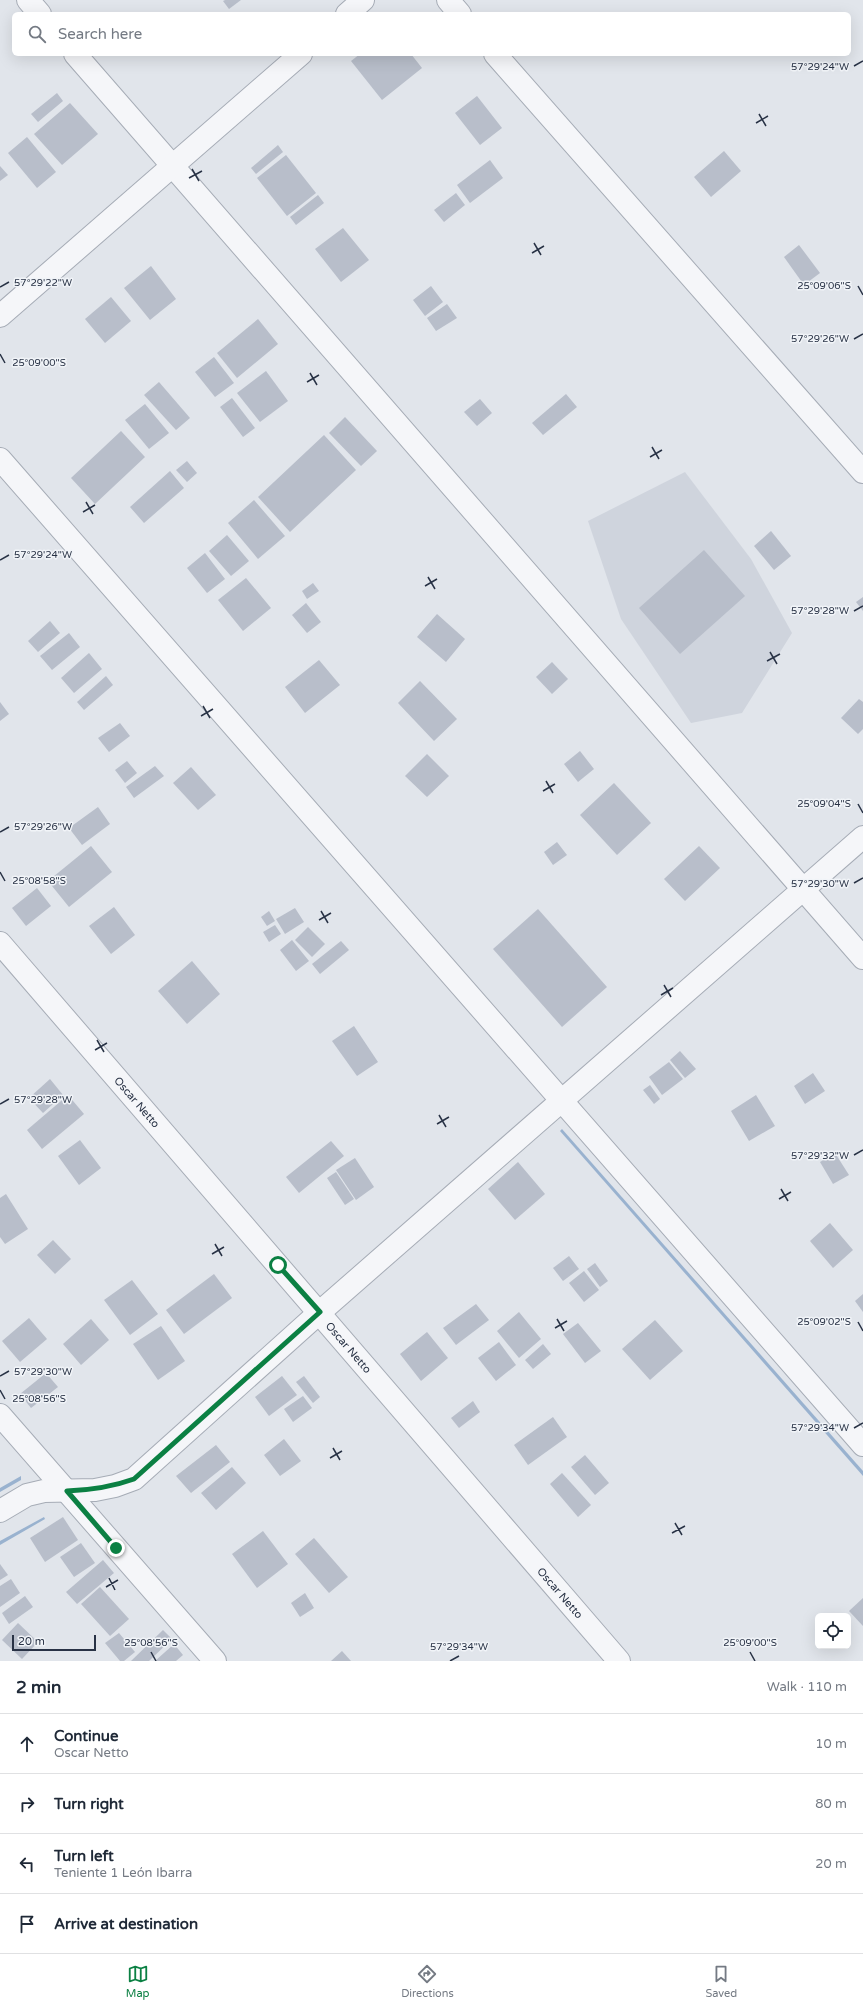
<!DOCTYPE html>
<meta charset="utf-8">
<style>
body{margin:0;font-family:"Varela Round",sans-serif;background:#f6f6f7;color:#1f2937}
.controls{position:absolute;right:12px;bottom:12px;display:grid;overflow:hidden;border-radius:6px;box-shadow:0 4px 16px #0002}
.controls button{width:36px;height:36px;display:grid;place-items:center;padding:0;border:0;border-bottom:1px solid #e0e1e3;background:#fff;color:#1f2937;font:20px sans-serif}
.scale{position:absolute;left:12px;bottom:10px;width:84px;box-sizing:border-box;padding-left:4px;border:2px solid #283245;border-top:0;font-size:11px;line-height:14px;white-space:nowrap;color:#283245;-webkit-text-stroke:3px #f1f4f8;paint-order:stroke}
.stop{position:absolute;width:12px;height:12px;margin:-9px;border:3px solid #0b8043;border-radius:50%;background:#fff}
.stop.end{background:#0b8043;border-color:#fff;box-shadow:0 1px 4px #0008}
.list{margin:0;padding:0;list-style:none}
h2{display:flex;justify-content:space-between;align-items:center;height:52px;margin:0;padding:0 16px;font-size:17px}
h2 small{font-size:13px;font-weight:400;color:#747a83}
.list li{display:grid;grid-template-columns:26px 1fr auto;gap:12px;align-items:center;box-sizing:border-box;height:60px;padding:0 16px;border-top:1px solid #e0e1e3}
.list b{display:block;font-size:15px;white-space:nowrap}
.list p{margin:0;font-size:13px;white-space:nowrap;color:#747a83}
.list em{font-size:13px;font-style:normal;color:#747a83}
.icon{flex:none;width:22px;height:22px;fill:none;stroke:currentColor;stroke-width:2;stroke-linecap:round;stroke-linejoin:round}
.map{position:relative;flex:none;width:863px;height:1661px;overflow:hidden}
.search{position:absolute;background:#fff;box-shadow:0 4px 16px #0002;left:12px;right:12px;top:12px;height:44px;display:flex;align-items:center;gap:10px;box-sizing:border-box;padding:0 14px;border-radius:6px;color:#747a83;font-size:15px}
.sheet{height:292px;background:#fff}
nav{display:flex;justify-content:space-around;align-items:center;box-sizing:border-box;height:56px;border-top:1px solid #e0e1e3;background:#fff;font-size:11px;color:#747a83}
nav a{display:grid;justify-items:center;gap:2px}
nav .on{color:#0b8043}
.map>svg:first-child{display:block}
</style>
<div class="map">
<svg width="863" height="1661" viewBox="0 0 863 1661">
<rect width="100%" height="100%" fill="#e1e5eb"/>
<polygon fill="#cfd4dd" points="685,472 751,559 792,633 742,713 691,723 621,619 588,521"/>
<g fill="#99b2cf">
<polygon points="562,1129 863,1471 863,1476 560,1131"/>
<polygon points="21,1476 21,1480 0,1492 0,1488"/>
<polygon points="44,1517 45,1519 0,1545 0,1541"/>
</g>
<g fill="#b8beca">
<polygon points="225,0 241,0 229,9 223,1"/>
<polygon points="360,54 411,54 422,68 382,100 351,61"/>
<polygon points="57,93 63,101 38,122 31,114"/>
<polygon points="477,96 502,128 480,145 455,113"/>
<polygon points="70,103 98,134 62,165 34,134"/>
<polygon points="27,137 56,172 37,188 8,153"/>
<polygon points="278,145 283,152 256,174 251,168"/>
<polygon points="724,151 741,171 711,197 694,177"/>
<polygon points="286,155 316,193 287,216 257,178"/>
<polygon points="490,160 503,178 470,203 457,185"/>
<polygon points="0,166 8,175 0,181"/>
<polygon points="456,193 465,205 444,222 434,210"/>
<polygon points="318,195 324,203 296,225 290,217"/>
<polygon points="343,228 369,260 341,282 315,249"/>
<polygon points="799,245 820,273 804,285 784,257"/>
<polygon points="151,266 176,299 150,320 124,288"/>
<polygon points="431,286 443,302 425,316 413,300"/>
<polygon points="111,297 131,321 105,343 85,319"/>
<polygon points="447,304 457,318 436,331 427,318"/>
<polygon points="258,319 278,344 237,378 217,353"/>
<polygon points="214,357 234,383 215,397 195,372"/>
<polygon points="266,371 288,401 260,422 237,393"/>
<polygon points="159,382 190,418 176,430 144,395"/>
<polygon points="566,394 577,407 543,435 532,423"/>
<polygon points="232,398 255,428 243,437 220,407"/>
<polygon points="480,399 492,413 477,426 464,412"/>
<polygon points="145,404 169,433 149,449 125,420"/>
<polygon points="345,417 377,451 361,466 329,433"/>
<polygon points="121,431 145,457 95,504 71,478"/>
<polygon points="324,435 356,470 290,532 258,497"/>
<polygon points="187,461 197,473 187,482 176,470"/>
<polygon points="170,471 184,488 144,523 130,507"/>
<polygon points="254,500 285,536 258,559 228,523"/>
<polygon points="771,531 791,556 774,570 754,546"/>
<polygon points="227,535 249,561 231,576 209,551"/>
<polygon points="704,550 745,596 680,654 639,608"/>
<polygon points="205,553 225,579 207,593 187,568"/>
<polygon points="246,578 271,608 243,631 218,600"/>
<polygon points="313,583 319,591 307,599 302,591"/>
<polygon points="863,597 863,611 856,602"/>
<polygon points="306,603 321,622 307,633 292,615"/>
<polygon points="437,614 465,639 446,662 417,637"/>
<polygon points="50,621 60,633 38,652 28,641"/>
<polygon points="69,633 80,647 52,670 40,656"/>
<polygon points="89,653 102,669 74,693 61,678"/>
<polygon points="319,660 340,685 305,713 285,687"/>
<polygon points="552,662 568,679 552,694 536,677"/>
<polygon points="106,676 113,685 84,710 77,702"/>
<polygon points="420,681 457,719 434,741 398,703"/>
<polygon points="859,699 863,702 863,729 858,734 841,718"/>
<polygon points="0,702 9,714 0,721"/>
<polygon points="120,723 130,736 109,752 98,738"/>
<polygon points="580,751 594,769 578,782 564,764"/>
<polygon points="427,754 449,776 427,797 405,776"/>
<polygon points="127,761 137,773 125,783 115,770"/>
<polygon points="155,766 164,776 134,798 126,787"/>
<polygon points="191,767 216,795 198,810 173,783"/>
<polygon points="614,783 651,823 617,855 580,815"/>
<polygon points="98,807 110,824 82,845 69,828"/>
<polygon points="557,842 567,855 553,865 544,852"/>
<polygon points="91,846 112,872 69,907 48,881"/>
<polygon points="699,846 720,868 685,901 664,879"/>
<polygon points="37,888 51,906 26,926 12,908"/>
<polygon points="114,907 135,935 111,954 89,926"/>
<polygon points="295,908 304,922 285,934 276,919"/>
<polygon points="538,909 607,987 562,1027 493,949"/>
<polygon points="269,911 275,921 267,926 261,917"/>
<polygon points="275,925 281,934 269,942 263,932"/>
<polygon points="308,927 325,944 312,957 295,940"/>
<polygon points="292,940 309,961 296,971 280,950"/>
<polygon points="341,941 349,950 320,974 312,964"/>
<polygon points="192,961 220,994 187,1024 158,991"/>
<polygon points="354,1026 378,1062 357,1076 332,1041"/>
<polygon points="680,1051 696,1069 685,1078 670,1060"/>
<polygon points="669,1062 683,1079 662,1095 649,1077"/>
<polygon points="813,1073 825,1091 805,1104 794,1086"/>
<polygon points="50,1079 63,1095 43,1113 29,1098"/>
<polygon points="650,1085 660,1099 654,1104 643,1090"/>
<polygon points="68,1095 84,1114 42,1149 27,1130"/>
<polygon points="756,1095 775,1126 749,1141 731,1111"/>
<polygon points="80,1140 101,1168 79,1185 58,1156"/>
<polygon points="331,1141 344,1156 299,1193 286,1177"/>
<polygon points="835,1153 849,1175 833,1184 820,1162"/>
<polygon points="355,1158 374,1187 356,1200 336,1170"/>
<polygon points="518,1162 545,1194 515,1220 488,1189"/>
<polygon points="336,1172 354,1199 345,1205 327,1178"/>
<polygon points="6,1194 28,1229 5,1244 0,1237 0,1198"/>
<polygon points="830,1223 853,1250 833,1268 810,1241"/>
<polygon points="53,1240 71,1259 55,1274 37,1255"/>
<polygon points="569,1256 579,1269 563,1281 553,1268"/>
<polygon points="595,1263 608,1281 600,1287 587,1269"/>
<polygon points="584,1271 599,1290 584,1302 569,1283"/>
<polygon points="214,1274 232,1298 184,1334 166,1310"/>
<polygon points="132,1280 158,1314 130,1335 104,1300"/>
<polygon points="863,1294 863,1312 855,1301"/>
<polygon points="476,1304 489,1320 456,1345 443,1328"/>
<polygon points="519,1312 541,1339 519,1358 497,1331"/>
<polygon points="29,1318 47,1339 20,1362 2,1341"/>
<polygon points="91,1319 109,1340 81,1365 63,1344"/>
<polygon points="655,1320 683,1351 650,1380 622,1349"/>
<polygon points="578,1323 601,1351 585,1363 563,1334"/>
<polygon points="161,1326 185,1361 158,1380 133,1344"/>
<polygon points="427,1332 448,1358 421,1381 400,1354"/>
<polygon points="499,1342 516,1365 496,1381 478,1358"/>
<polygon points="543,1344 551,1354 533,1369 525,1360"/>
<polygon points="46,1373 58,1387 31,1408 20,1394"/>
<polygon points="282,1376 297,1395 269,1416 255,1397"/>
<polygon points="304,1376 320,1397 313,1403 296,1382"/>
<polygon points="303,1396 312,1408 293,1422 284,1409"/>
<polygon points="473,1401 480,1412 459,1428 451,1418"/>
<polygon points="553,1417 567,1437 528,1465 514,1445"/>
<polygon points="284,1439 301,1461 280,1476 264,1455"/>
<polygon points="216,1445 230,1462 191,1493 176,1476"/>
<polygon points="585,1455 609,1483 595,1495 571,1467"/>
<polygon points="232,1467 246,1483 216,1510 201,1493"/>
<polygon points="562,1473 591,1505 578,1517 550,1484"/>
<polygon points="63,1517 78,1540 45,1562 30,1538"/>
<polygon points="263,1531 288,1564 257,1588 232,1554"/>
<polygon points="314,1538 348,1577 329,1593 295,1554"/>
<polygon points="81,1543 95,1563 74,1577 60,1557"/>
<polygon points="103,1560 114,1573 77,1604 66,1592"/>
<polygon points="0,1564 8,1575 0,1580"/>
<polygon points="11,1579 20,1593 0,1607 0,1586"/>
<polygon points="100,1587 129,1619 110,1636 81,1604"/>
<polygon points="305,1593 314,1608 300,1617 291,1603"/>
<polygon points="25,1596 33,1607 9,1624 2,1613"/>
<polygon points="863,1598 863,1626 849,1611"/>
<polygon points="18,1623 38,1642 22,1659 2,1640"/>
<polygon points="163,1630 172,1639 149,1661 131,1661"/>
<polygon points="119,1633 135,1652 124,1661 120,1661 105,1643"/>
<polygon points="174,1644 183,1655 176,1661 155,1661"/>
<polygon points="342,1651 351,1661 331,1661"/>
</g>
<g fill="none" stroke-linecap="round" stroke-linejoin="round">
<defs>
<g id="street">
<polyline points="28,0 40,14"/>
<polyline points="448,0 460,14"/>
<polyline points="347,14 363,0"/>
<polyline points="75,54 863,958"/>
<polyline points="495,54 863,472"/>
<polyline points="0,316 301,54"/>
<polyline points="0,459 863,1445"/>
<path id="s1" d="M0,943L619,1661"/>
<polyline points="0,1415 215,1661"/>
<polyline points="0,1511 27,1495 44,1491 95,1490 115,1486 134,1479 320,1312 863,837"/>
</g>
</defs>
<use href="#street" stroke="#a6acb6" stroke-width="24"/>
<use href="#street" stroke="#f5f6f9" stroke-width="22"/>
</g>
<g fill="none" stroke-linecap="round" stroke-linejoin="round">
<path stroke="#0b8043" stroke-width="5" d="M116,1548L67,1491C91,1490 112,1487 134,1479L320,1312L278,1265"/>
</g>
<path fill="none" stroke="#283245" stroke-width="1.5" d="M854,66L863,61M759,114L766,126M756,123L768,116M192,169L199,181M189,178L202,171M534,243L541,255M532,253L544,246M858,286L863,295M0,287L9,282M854,339L863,334M0,354L5,363M310,373L317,385M307,382L319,375M652,447L659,459M650,457L662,450M86,502L93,514M83,512L95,505M0,560L9,555M428,577L435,589M425,586L437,579M854,611L863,606M770,652L777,664M767,661L780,654M203,706L210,718M201,716L213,709M546,781L553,793M543,791L555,784M858,804L863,813M0,832L9,827M0,872L5,881M854,883L863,878M321,911L328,923M319,920L331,913M664,985L671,997M661,995L673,988M97,1040L104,1052M95,1050L107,1043M0,1104L9,1099M439,1115L446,1127M437,1124L449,1117M854,1155L863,1150M781,1189L788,1201M779,1199L791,1192M215,1244L222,1256M212,1254L224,1247M557,1319L564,1331M858,1322L863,1331M555,1328L567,1321M0,1376L9,1371M0,1390L5,1399M854,1428L863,1423M333,1448L340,1460M330,1458L342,1451M675,1523L682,1535M672,1533L685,1526M109,1578L115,1590M106,1587L118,1580M151,1652L156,1661M750,1652L755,1661M450,1661L459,1656"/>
<g text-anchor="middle" stroke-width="3" stroke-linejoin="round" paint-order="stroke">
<g font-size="11" fill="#283245" stroke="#f1f4f8">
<text dy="4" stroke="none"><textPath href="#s1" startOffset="210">Oscar Netto</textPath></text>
<text dy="4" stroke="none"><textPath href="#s1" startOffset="534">Oscar Netto</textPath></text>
<text dy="4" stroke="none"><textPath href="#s1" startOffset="858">Oscar Netto</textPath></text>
</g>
</g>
<g font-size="10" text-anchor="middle" fill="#283245" stroke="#f1f4f8" stroke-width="3" stroke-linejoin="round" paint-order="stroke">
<text x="820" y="70">57°29'24"W</text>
<text x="43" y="286">57°29'22"W</text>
<text x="824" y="289">25°09'06"S</text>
<text x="820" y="342">57°29'26"W</text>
<text x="39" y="366">25°09'00"S</text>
<text x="43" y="558">57°29'24"W</text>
<text x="820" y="614">57°29'28"W</text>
<text x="824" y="807">25°09'04"S</text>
<text x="43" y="830">57°29'26"W</text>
<text x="39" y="884">25°08'58"S</text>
<text x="820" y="887">57°29'30"W</text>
<text x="43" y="1103">57°29'28"W</text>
<text x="820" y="1159">57°29'32"W</text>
<text x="824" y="1325">25°09'02"S</text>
<text x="43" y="1375">57°29'30"W</text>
<text x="39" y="1402">25°08'56"S</text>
<text x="820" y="1431">57°29'34"W</text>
<text x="151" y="1646">25°08'56"S</text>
<text x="750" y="1646">25°09'00"S</text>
<text x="459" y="1650">57°29'34"W</text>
</g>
</svg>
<div class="controls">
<button><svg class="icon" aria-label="locate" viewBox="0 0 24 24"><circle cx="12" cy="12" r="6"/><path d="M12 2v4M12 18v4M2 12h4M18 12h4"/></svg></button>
</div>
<div class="scale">20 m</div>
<div class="stop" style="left:278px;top:1265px"></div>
<div class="stop end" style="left:116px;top:1548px"></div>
<div class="search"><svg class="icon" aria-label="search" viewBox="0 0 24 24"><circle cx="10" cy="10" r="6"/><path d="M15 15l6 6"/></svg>Search here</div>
</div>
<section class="sheet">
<h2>2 min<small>Walk · 110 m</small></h2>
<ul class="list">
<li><svg class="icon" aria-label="ahead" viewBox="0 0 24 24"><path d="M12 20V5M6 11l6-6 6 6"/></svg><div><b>Continue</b><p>Oscar Netto</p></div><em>10 m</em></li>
<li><svg class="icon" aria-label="right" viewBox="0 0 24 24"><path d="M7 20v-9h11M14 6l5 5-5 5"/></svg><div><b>Turn right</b></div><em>80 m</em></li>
<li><svg class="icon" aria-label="left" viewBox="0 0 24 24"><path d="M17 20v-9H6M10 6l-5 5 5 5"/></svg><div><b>Turn left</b><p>Teniente 1 León Ibarra</p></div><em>20 m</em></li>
<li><svg class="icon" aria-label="arrive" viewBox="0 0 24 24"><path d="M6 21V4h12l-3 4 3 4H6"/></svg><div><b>Arrive at destination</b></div></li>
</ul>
</section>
<nav>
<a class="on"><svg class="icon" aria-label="map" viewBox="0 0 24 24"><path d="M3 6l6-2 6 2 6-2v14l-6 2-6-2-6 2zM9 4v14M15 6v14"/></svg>Map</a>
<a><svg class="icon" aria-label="directions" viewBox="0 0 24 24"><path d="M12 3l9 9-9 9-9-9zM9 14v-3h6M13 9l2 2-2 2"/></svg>Directions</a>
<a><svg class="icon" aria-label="saved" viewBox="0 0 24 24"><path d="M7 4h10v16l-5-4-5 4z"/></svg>Saved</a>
</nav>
